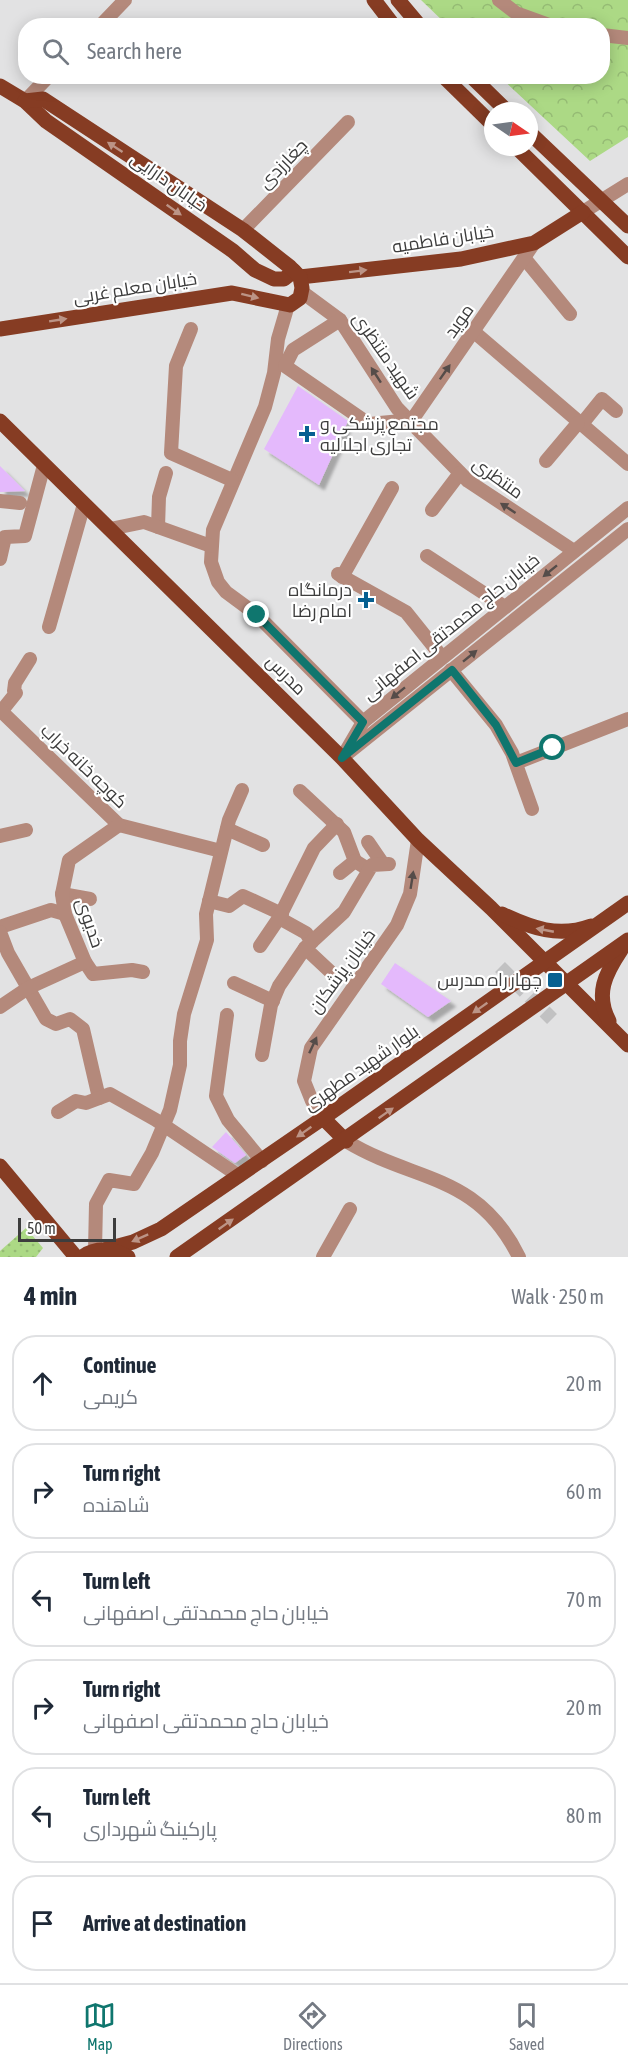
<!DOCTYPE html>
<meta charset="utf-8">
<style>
body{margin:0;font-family:"Asap Condensed",Cairo,sans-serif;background:#f6f6f7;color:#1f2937}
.compass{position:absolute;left:484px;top:102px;width:54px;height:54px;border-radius:50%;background:#fff;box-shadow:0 3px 15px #0003;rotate:103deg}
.scale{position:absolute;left:18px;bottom:15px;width:98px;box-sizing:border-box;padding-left:6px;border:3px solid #3d3d3d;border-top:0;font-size:16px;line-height:21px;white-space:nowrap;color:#3d3d3d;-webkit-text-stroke:4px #fff;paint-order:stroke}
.stop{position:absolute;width:18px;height:18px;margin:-14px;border:4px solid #0f766e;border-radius:50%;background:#fff}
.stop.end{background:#0f766e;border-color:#fff;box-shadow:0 2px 6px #0008}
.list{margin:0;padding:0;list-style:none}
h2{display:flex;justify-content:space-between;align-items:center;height:78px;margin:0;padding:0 24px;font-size:26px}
h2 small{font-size:20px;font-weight:400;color:#747a83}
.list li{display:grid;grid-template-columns:39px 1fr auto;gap:18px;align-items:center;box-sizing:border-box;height:96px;margin:0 12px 12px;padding:0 12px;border:2px solid #e0e1e3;border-radius:24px}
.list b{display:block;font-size:22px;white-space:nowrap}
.list p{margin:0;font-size:20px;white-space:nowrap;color:#747a83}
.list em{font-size:20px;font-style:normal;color:#747a83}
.icon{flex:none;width:33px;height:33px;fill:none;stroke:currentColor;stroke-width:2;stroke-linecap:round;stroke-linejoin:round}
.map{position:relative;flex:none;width:628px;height:1257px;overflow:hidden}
.search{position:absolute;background:#fff;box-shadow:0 3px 15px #0003;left:18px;right:18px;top:18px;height:66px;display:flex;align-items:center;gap:15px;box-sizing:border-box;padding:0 21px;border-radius:24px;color:#747a83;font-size:22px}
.sheet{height:726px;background:#fff}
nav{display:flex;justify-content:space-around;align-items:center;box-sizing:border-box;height:84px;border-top:2px solid #e0e1e3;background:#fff;font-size:16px;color:#747a83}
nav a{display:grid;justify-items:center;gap:3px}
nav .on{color:#0f766e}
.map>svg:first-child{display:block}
</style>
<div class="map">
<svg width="628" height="1257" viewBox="0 0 628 1257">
<defs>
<pattern id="grass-dots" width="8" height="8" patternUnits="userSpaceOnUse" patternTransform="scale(1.5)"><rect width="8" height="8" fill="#acd985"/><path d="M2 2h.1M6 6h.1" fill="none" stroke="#95bb74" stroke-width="1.8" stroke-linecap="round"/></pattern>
<pattern id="forest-crowns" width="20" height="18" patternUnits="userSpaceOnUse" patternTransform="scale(1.5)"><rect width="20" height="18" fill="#acd985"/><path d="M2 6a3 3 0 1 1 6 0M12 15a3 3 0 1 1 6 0" fill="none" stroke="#95bb74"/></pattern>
<filter id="shadow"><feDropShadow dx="5.5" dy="5.5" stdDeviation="1.5" flood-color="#0004"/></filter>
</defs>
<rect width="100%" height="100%" fill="#e2e2e3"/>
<polygon fill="url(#grass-dots)" points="26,1228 43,1248 36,1257 0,1257 0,1251"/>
<polygon fill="url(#forest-crowns)" points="421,0 628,0 628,137 590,161 500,77 602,76 602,26 447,25"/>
<g fill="#e4b9fc" filter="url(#shadow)">
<polygon points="298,386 348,421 319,485 264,449"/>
<polygon points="0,466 25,491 0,492"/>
<polygon points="395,963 451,1001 428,1017 381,984"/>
<polygon points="226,1132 246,1155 235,1163 212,1147"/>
</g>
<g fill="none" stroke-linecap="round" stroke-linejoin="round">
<polyline stroke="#c1c1c2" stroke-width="14" stroke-dasharray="14 7" stroke-linecap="butt" points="500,967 552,1019"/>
<g stroke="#b4897b" stroke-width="14">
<polyline points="499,0 516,13 552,26"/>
<polyline points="100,26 125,0"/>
<polyline points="602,35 628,38"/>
<polyline points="25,101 49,76"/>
<polyline points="583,212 628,184"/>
<polyline points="243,230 348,122"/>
<polyline points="525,259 570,314"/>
<polyline points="302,292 340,320 397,408 468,481 574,551"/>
<polyline points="288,305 278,339 274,373 265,407 213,530 211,562 218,582 226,592 257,615 363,722"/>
<polyline points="340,320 293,350 285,366 369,424 412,420"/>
<polyline points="191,329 176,366 171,453 232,480"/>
<polyline points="473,331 628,464"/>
<polyline points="412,420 534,243"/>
<polyline points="581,425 602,399 616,411"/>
<polyline points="546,461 578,423"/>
<polyline points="0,501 20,503"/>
<polyline points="432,510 460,473"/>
<polyline points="158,527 159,497 166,473"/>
<polyline points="110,529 144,522 211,546"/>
<polyline points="427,556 505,607"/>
<polyline points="0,559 5,537 25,536 44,465"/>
<polyline points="338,574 406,612 442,657"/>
<polyline points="342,577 392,488"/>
<polyline points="49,627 84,504"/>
<polyline points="451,670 496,725 512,753 532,809"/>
<polyline points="0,709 4,708 16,693 14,691 15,683 30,659"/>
<polyline points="0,710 119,825 221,851"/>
<polyline points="348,753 628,529"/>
<polyline points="342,758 363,722 628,508"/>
<polyline points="516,763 628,719"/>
<polyline points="300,791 344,832 355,861"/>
<polyline points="227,829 263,845"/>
<polyline points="0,836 26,830"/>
<polyline points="368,842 383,864"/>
<polyline points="340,873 355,861 363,866"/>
<polyline points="62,894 90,899"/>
<polyline points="209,901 229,906 243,896 282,914"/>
<polyline points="279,918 306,933 312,942"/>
<polyline points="0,927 51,910 65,914"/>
<polyline points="0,932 8,953 46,1019 56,1024 70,1019 83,1029 99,1098"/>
<polyline points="260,946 279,918 314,848 337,824"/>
<polyline points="305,948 336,977"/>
<polyline points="85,962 93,974 132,970 143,972"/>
<polyline points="234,983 273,1001"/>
<polyline points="0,1007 28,988 85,962 65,914 62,894 69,860 119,825"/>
<polyline points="227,1015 216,1096 228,1120 262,1161"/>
<polyline points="262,1055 271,1005 279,986 305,948 344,912 372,865 389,864"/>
<polyline points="58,1112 76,1101 86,1103 110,1094 156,1120 239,1176"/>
<polyline points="323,1118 312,1101 304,1081 311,1048 397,925 410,894 418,840"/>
<path d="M346,1141C415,1183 477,1172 519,1257"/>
<polyline points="95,1250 96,1204 109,1180 134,1184 152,1153 170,1110 180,1065 180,1041 184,1014 207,940 206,914 229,820 242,790"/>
<polyline points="323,1257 350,1209"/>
</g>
<g stroke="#863c23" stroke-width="15">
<polyline points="374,0 394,26"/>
<polyline points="398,0 420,26"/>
<polyline points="443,76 493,125"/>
<polyline points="471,76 507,111"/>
<polyline points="0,86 25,101 46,121 233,251 255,270 274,279 284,279 294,271"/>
<polyline points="529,132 628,226"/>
<polyline points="516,147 628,257"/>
<polyline points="300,277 461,259 534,243 583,212"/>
<polyline points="0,329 232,293 290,305 300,298 302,288 300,277 290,267 243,230 43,99 25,101"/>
<polyline points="0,421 342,758 418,840 491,908 628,1045"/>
<path d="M502,914C532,928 558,938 591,926"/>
<path d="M609,1021C595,994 605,974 621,950"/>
<polyline points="323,1118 346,1141"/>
<polyline points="0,1166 76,1257"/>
<polyline points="107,1249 133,1242 161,1229 323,1118 628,903"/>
<path d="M82,1257C96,1247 113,1248 128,1257"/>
<polyline points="177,1257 628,940"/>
</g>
</g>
<defs><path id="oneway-solid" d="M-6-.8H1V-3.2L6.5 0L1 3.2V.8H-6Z" transform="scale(1.5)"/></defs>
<g fill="#bc9486">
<use href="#oneway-solid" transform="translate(115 147) rotate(-147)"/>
<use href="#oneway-solid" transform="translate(174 210) rotate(35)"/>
<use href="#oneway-solid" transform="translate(358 271) rotate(-7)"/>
<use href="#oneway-solid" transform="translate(250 296) rotate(14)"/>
<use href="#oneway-solid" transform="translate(58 320) rotate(-9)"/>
<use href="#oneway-solid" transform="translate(545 930) rotate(-169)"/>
<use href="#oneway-solid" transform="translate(480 1008) rotate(145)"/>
<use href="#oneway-solid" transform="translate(386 1113) rotate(-35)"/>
<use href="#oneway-solid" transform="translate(304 1132) rotate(145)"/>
<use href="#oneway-solid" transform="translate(226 1224) rotate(-35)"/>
<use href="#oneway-solid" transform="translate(140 1238) rotate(156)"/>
</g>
<g fill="#554c49">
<use href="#oneway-solid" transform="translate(445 372) rotate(-55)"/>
<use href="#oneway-solid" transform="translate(376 375) rotate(-123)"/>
<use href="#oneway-solid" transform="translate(508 508) rotate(-147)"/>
<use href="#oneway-solid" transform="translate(550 571) rotate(141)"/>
<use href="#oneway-solid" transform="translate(470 656) rotate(-39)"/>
<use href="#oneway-solid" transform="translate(398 693) rotate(141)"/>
<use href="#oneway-solid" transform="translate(412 880) rotate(-81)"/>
<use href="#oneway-solid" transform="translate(313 1045) rotate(-65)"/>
</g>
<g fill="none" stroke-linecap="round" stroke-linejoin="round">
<polyline stroke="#0f766e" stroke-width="8" points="257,615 363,722 342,758 452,670 496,725 516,763 553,748"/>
</g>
<g fill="#076091" stroke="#fff" stroke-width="2">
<path d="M304 425h6v6h6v6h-6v6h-6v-6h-6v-6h6z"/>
<path d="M363 591h6v6h6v6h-6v6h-6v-6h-6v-6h6z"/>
<rect x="547" y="972" width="16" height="16" rx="3"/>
</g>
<g text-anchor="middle" stroke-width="4.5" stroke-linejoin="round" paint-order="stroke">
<g font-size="18" fill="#3d3d3d" stroke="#fff">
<text transform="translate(283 164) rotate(-46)" y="6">چغارزدی</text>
<text transform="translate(169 182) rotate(35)" y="6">خیابان دارایی</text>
<text transform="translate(443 239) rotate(-9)" y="6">خیابان فاطمیه</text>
<text transform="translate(135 288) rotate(-9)" y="6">خیابان معلم غربی</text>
<text transform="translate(459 321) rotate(-55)" y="6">موید</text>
<text transform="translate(386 356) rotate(55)" y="6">شهید منتظری</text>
<text transform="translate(498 478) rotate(36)" y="6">منتظری</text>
<text transform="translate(451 627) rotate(-39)" y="6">خیابان حاج محمدتقی اصفهانی</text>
<text transform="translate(286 675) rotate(45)" y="6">مدرس</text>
<text transform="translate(84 766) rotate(44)" y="6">کوچه خانه خراب</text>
<text transform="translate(90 923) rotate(71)" y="6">خدیوی</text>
<text transform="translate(342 971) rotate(-54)" y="6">خیابان پزشکان</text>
<text transform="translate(361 1068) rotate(-35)" y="6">بلوار شهید مطهری</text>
</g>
<g font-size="18" fill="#3d3d3d" stroke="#fff" text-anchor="end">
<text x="320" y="430" text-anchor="start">مجتمع پزشکی و<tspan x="320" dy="21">تجاری اجلالیه</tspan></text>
<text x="352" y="596">درمانگاه<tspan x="352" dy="21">امام رضا</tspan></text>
<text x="542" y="986">چهار راه مدرس</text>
</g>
</g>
</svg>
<svg class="compass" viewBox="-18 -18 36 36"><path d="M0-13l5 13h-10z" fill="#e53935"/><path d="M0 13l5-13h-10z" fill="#747a83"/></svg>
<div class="scale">50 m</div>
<div class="stop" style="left:553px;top:748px"></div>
<div class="stop end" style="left:257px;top:615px"></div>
<div class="search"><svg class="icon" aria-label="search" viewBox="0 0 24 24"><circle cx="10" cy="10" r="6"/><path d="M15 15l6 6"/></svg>Search here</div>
</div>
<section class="sheet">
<h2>4 min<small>Walk · 250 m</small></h2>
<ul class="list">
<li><svg class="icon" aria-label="ahead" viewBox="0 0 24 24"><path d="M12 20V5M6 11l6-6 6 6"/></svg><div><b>Continue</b><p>کریمی</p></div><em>20 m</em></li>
<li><svg class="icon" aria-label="right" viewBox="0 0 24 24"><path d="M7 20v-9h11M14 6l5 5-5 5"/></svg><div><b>Turn right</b><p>شاهنده</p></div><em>60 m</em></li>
<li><svg class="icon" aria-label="left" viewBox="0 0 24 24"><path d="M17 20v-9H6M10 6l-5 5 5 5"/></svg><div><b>Turn left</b><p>خیابان حاج محمدتقی اصفهانی</p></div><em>70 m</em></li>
<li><svg class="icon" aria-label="right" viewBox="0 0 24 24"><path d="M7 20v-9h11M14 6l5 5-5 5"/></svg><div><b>Turn right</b><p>خیابان حاج محمدتقی اصفهانی</p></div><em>20 m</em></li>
<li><svg class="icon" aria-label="left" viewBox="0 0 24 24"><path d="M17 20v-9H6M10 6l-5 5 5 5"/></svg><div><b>Turn left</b><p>پارکینگ شهرداری</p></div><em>80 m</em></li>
<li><svg class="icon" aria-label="arrive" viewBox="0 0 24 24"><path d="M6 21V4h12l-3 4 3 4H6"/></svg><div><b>Arrive at destination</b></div></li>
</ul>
</section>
<nav>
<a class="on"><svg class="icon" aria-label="map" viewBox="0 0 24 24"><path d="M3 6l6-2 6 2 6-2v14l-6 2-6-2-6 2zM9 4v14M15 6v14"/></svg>Map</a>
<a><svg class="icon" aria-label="directions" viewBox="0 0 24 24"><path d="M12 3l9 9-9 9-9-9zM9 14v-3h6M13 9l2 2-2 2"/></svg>Directions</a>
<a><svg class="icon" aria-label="saved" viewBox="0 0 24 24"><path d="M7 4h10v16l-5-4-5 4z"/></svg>Saved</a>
</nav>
